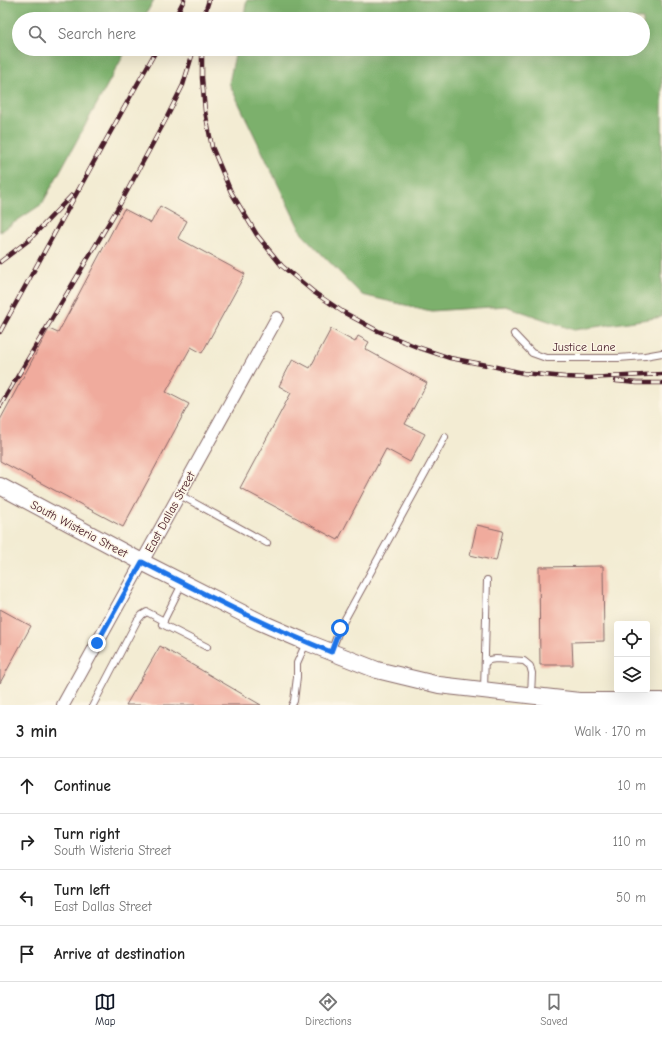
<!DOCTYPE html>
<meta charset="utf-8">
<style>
body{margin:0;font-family:"Comic Neue",sans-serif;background:#f2f2f2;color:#222}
.controls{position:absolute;right:12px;bottom:12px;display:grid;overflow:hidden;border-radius:4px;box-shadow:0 4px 16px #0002}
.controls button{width:36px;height:36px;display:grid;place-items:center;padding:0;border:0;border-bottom:1px solid #e0e0e0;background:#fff;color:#222;font:20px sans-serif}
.stop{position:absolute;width:12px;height:12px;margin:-9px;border:3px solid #1a73e8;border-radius:50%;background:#fff}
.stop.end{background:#1a73e8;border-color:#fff;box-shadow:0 1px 4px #0008}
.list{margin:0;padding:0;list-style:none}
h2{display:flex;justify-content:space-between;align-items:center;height:52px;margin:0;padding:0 16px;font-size:17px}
h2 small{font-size:13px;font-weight:400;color:#767676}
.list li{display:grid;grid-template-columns:26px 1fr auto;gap:12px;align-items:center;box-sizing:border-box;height:56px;padding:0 16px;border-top:1px solid #e0e0e0}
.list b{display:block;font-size:15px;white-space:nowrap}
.list p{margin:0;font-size:13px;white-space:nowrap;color:#767676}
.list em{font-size:13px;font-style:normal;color:#767676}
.icon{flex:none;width:22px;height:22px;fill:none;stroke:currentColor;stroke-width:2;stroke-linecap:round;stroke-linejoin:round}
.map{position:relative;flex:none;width:662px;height:705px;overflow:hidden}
.search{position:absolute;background:#fff;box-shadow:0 4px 16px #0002;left:12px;right:12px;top:12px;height:44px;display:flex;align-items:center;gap:10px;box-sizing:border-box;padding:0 14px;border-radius:22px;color:#767676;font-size:15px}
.sheet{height:276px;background:#fff}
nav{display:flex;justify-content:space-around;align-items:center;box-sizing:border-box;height:56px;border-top:1px solid #e0e0e0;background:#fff;font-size:11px;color:#767676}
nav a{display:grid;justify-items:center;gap:2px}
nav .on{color:#111827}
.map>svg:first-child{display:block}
</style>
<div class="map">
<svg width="662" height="705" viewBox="0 0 662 705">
<rect width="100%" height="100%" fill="#fcf5e5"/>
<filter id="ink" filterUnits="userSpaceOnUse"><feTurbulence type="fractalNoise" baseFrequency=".025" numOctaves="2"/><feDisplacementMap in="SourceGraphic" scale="8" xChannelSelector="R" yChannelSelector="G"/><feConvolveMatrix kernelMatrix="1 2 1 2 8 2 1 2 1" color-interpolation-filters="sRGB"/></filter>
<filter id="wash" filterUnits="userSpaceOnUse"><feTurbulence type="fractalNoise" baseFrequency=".012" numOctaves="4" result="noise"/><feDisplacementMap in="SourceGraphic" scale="16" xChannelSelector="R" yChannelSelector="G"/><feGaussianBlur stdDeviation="0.9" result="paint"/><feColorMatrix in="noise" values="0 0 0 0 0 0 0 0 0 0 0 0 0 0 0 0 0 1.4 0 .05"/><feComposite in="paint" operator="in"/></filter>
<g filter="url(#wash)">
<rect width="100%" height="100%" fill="#f3ecd3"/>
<g fill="#7cb06c" stroke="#63684c">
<polygon points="0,0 154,0 143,19 19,19 19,49 127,49 42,204 0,232"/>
<polygon points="247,0 662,0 662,317 574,330 506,306 431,311 362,295 302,234 229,83 236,49 643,49 643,19 243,19"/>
</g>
<g id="blocks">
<g fill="#f0ab9d">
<polygon points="160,206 187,221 178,238 245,274 202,353 191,347 166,392 189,404 123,527 0,461 0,420 49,329 58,333 124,209 151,223"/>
<polygon points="331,329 355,342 358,336 369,342 365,349 427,383 405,424 425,434 410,462 386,449 338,540 240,488 291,393 279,386 293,359 310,368"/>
<polygon points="477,525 503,531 496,561 470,555"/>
<polygon points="603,566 604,641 572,642 573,665 540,665 539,567"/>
<polygon points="0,609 31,626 0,683"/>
<polygon points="160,646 261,705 126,705"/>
</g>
</g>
</g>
<g filter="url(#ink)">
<use href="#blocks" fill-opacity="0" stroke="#856766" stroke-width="1"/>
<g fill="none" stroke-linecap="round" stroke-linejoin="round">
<defs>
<g id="lane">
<polyline points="514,334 532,353 546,358 618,358 645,356 662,353"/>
<polyline points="180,495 267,543"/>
<polyline points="182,584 162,624 207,647"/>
<polyline points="331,652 340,628 445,437"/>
<polyline points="485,663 489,660 496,659 524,661 530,666 532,673 531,695"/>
<polyline points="484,690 487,580"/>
<polyline points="93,705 137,621 142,615 147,612 164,621"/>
<polyline points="292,705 294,701 297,677 297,663 306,643"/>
</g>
<polyline id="street" points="63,705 277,318"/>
<polyline id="secondary" points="0,486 142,562 260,622 306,642 377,670 439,685 579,701 662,701"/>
</defs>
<use href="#lane" stroke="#856766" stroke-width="8"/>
<use href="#street" stroke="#856766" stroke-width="14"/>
<use href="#secondary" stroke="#856766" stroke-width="18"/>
<use href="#lane" stroke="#fff" stroke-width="6"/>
<use href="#street" stroke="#fff" stroke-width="12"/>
<use href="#secondary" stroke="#fff" stroke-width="16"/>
<defs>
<g id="rail">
<polyline points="174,19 184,0"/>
<polyline points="203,19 209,0"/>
<polyline points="202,49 202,78 205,111 212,147 231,192 257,235 282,266 315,293 343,312 378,331 417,347 450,358 492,366 523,373 565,377 589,378 662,374"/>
<polyline points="0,262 29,240 72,195"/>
<polyline points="0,332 101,149 157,49"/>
<polyline points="616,381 637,383 662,383"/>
<polyline points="0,406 119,206 166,119 183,85 194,49"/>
</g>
</defs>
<use href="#rail" stroke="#4a1f2b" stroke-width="4.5"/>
<use href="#rail" stroke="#fcf5e5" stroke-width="3" stroke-dasharray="9" stroke-linecap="butt"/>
</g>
</g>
<g fill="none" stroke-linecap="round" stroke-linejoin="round" filter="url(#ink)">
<path stroke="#1a73e8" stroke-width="5" d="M97,643L142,562C204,594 266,626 331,652L340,628"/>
</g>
<g text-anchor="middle" stroke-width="3" stroke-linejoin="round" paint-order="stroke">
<g font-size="12" fill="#4a1f2b" stroke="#fcf5e5">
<text x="584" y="351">Justice Lane</text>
<text transform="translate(170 512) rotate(-61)" y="4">East Dallas Street</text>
<text transform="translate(79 529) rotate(28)" y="4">South Wisteria Street</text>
</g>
</g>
</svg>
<div class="controls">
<button><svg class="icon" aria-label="locate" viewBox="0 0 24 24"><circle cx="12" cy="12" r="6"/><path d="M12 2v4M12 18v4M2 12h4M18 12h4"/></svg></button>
<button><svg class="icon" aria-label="layers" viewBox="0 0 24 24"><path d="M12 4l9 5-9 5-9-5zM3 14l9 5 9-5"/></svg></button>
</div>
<div class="stop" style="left:340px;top:628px"></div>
<div class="stop end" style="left:97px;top:643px"></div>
<div class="search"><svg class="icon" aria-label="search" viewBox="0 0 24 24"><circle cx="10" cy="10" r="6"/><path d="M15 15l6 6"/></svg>Search here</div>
</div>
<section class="sheet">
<h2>3 min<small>Walk · 170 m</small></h2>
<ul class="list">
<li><svg class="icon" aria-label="ahead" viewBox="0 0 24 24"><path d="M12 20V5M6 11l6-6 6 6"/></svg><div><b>Continue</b></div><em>10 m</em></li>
<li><svg class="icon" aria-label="right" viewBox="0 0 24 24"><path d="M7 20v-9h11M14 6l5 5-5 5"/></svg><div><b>Turn right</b><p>South Wisteria Street</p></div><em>110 m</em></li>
<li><svg class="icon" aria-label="left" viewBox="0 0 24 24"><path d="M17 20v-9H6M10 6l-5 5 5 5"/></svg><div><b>Turn left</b><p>East Dallas Street</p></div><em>50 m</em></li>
<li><svg class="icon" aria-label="arrive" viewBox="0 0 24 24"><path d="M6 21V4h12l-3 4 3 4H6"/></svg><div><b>Arrive at destination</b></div></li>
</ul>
</section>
<nav>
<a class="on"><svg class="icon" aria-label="map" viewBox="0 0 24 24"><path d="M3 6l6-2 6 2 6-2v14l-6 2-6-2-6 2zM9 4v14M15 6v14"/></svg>Map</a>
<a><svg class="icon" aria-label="directions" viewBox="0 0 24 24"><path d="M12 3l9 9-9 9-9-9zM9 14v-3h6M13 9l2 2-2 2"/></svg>Directions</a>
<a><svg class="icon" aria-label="saved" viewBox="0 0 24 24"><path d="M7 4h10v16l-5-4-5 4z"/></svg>Saved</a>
</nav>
